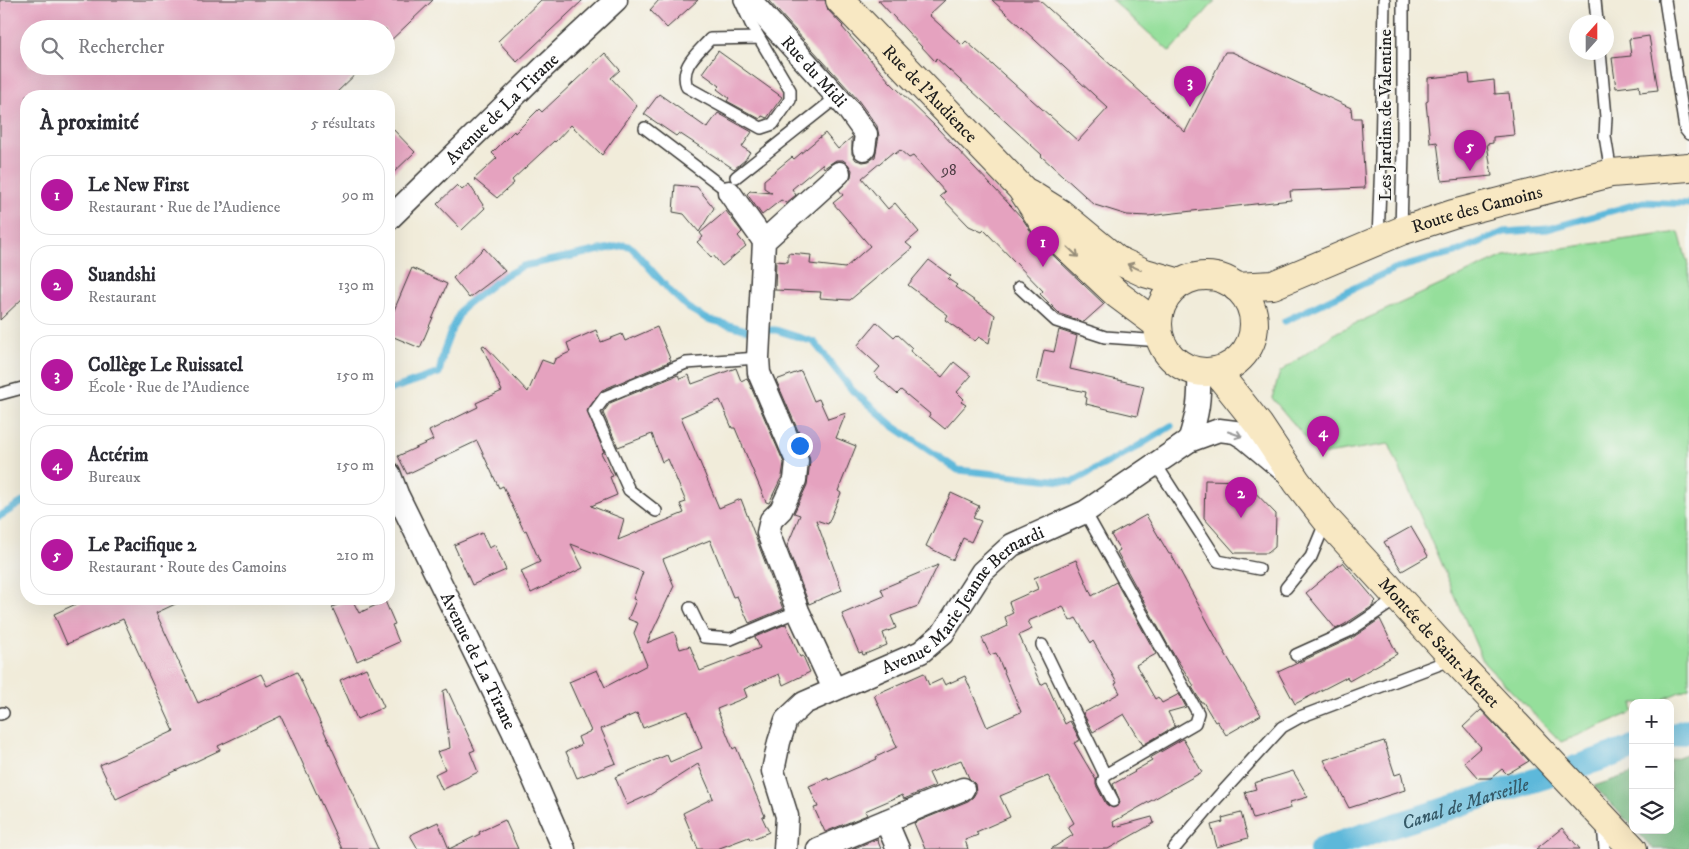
<!DOCTYPE html>
<html lang="fr">
<meta charset="utf-8">
<style>
body{margin:0;font-family:"IM FELL DW Pica",serif;background:#f7f7f7;color:#2b2b33}
.controls{position:absolute;right:15px;bottom:15px;display:grid;overflow:hidden;border-radius:10px;box-shadow:0 5px 20px #0002}
.controls button{width:45px;height:45px;display:grid;place-items:center;padding:0;border:0;border-bottom:1px solid #e1e1e2;background:#fff;color:#2b2b33;font:25px sans-serif}
.compass{position:absolute;left:1569px;top:15px;width:45px;height:45px;border-radius:50%;background:#fff;box-shadow:0 5px 20px #0002;rotate:21deg}
.you{position:absolute;left:799px;top:445px;width:18px;height:18px;margin:-12px;border:4px solid #fff;border-radius:50%;background:#1a73e8;box-shadow:0 0 0 8px #1a73e833}
.badge{display:grid;place-items:center;width:32px;height:32px;border-radius:50%;background:#b5179e;color:#fff;font-size:16px;font-weight:700}
.pin{position:absolute;translate:-50% -41px;filter:drop-shadow(0 1px 2px #0008)}
.pin::after{content:'';position:absolute;top:26px;width:18px;height:15px;background:inherit;clip-path:polygon(0 0,100% 0,50% 100%)}
.list{margin:0;padding:0;list-style:none}
h2{display:flex;justify-content:space-between;align-items:center;height:65px;margin:0;padding:0 20px;font-size:21px}
h2 small{font-size:16px;font-weight:400;color:#7c7c81}
.list li{display:grid;grid-template-columns:32px 1fr auto;gap:15px;align-items:center;box-sizing:border-box;height:80px;margin:0 10px 10px;padding:0 10px;border:1px solid #e1e1e2;border-radius:20px}
.list b{display:block;font-size:19px;white-space:nowrap}
.list p{margin:0;font-size:16px;white-space:nowrap;color:#7c7c81}
.list em{font-size:16px;font-style:normal;color:#7c7c81}
.icon{flex:none;width:28px;height:28px;fill:none;stroke:currentColor;stroke-width:2;stroke-linecap:round;stroke-linejoin:round}
.map{position:relative;flex:none;width:1689px;height:849px;overflow:hidden}
.search{position:absolute;background:#fff;box-shadow:0 5px 20px #0002;left:20px;top:20px;width:375px;height:55px;display:flex;align-items:center;gap:12px;box-sizing:border-box;padding:0 18px;border-radius:28px;color:#7c7c81;font-size:19px}
.panel{position:absolute;background:#fff;box-shadow:0 5px 20px #0002;left:20px;top:90px;width:375px;height:515px;border-radius:20px}
.map>svg:first-child{display:block}
</style>
<div class="map">
<svg width="1689" height="849" viewBox="0 0 1689 849">
<rect width="100%" height="100%" fill="#f6f6f2"/>
<filter id="ink" filterUnits="userSpaceOnUse"><feTurbulence type="fractalNoise" baseFrequency=".02" numOctaves="2"/><feDisplacementMap in="SourceGraphic" scale="10" xChannelSelector="R" yChannelSelector="G"/><feConvolveMatrix kernelMatrix="1 2 1 2 8 2 1 2 1" color-interpolation-filters="sRGB"/></filter>
<filter id="wash" filterUnits="userSpaceOnUse"><feTurbulence type="fractalNoise" baseFrequency=".0096" numOctaves="4" result="noise"/><feDisplacementMap in="SourceGraphic" scale="20" xChannelSelector="R" yChannelSelector="G"/><feGaussianBlur stdDeviation="1.12" result="paint"/><feColorMatrix in="noise" values="0 0 0 0 0 0 0 0 0 0 0 0 0 0 0 0 0 1.4 0 .05"/><feComposite in="paint" operator="in"/></filter>
<g filter="url(#wash)">
<rect width="100%" height="100%" fill="#f1ecda"/>
<g fill="#95df9b" stroke="#587e5c">
<polygon points="1112,0 1213,0 1215,1 1170,52"/>
<polygon points="1679,232 1689,269 1689,688 1654,703 1633,703 1633,712 1561,742 1484,663 1389,444 1320,455 1272,398 1280,372 1337,332 1504,256"/>
</g>
<g fill="#78be83" stroke="#4a6d50">
<polygon points="1689,753 1689,849 1653,849 1636,830 1670,830 1670,760"/>
<polygon points="1633,773 1633,827 1594,786"/>
</g>
<g fill="none" stroke-linecap="round" stroke-linejoin="round">
<g stroke="#5db8da" stroke-width="7">
<polyline points="1285,321 1394,269 1459,251 1504,232 1548,229 1643,202 1689,204"/>
<polyline points="389,390 439,373 444,350 453,326 463,307 502,277 523,266 625,245 631,247 670,291 688,308 707,319 747,330 776,330 814,342 852,390 893,426 958,470 1072,482 1135,448 1171,426"/>
<polyline points="0,516 26,500"/>
</g>
<g stroke="#5db8da" stroke-width="24">
<polyline points="1670,736 1689,730"/>
<polyline points="1576,767 1633,748"/>
<path id="s1" d="M1321,849L1551,775"/>
</g>
</g>
<g id="blocks">
<g fill="#e5a2bf">
<polygon points="0,0 433,0 386,45 386,29 29,29 29,66 364,66 333,96 26,96 26,295 0,320"/>
<polygon points="541,0 583,0 517,62 498,41"/>
<polygon points="659,0 698,0 667,28 650,10"/>
<polygon points="768,0 825,0 828,10 843,26 842,27 890,82 937,128 1011,206 1022,218 1036,239 1104,304 1084,322 1060,314 1040,294 1043,291 984,230 982,232 969,226 940,196 945,192 913,156 909,158 900,150 895,154 893,152 862,178 888,209 895,203 919,232 906,243 912,248 850,300 820,298 821,292 775,290 776,261 788,262 788,253 811,255 810,264 845,268 870,246 833,203 843,195 839,190 851,177 852,170 848,164 843,160 836,160 824,168 822,164 792,189 796,195 786,203 781,200 762,215 747,194 750,191 772,193 764,188 764,180 792,157 794,159 825,133 838,149 852,137 852,154 856,160 863,162 869,161 875,157 879,136 877,126 858,100"/>
<polygon points="878,0 945,0 929,15 962,45 966,41 1078,141 1108,108 992,0 1039,0 1185,132 1225,52 1232,52 1351,108 1352,118 1361,118 1365,188 1290,191 1291,200 1148,216 1127,215 1095,205 1041,156 1042,155 936,58 935,61"/>
<polygon points="1649,36 1658,90 1640,92 1639,85 1616,88 1612,58 1631,56 1629,39"/>
<polygon points="718,51 782,97 767,118 762,116 760,119 727,101 729,98 717,89 720,86 702,73"/>
<polygon points="605,53 620,70 611,78 637,106 602,155 571,125 555,142 554,141 512,180 514,183 497,198 474,179 497,158 492,153 514,131 515,133 539,109 542,112"/>
<polygon points="1469,74 1470,83 1494,80 1495,94 1509,93 1514,135 1493,137 1493,143 1487,144 1492,176 1442,181 1437,142 1430,143 1426,102 1428,101 1428,78"/>
<polygon points="659,94 707,128 718,113 752,132 742,147 750,152 745,160 734,169 679,133 676,136 644,114"/>
<polygon points="389,125 415,152 389,177"/>
<polygon points="469,184 485,208 462,230 437,204 457,185 462,190"/>
<polygon points="675,185 697,187 714,208 699,232 684,214 673,212"/>
<polygon points="726,211 742,232 738,236 746,246 722,266 713,255 711,257 697,242 703,237 700,233"/>
<polygon points="484,248 505,271 469,298 453,278"/>
<polygon points="929,260 951,276 948,279 957,285 955,287 995,315 989,343 979,337 975,341 945,320 948,315 908,285"/>
<polygon points="412,268 447,284 420,348 389,335 389,322"/>
<polygon points="877,322 894,337 897,334 912,348 910,351 942,377 954,362 971,376 957,392 964,399 961,402 966,405 945,429 929,416 930,414 901,390 897,394 874,374 880,367 857,346"/>
<polygon points="657,327 671,361 602,390 587,411 604,452 601,453 613,476 610,477 617,495 591,506 624,519 618,540 684,513 680,504 686,502 668,459 662,462 652,434 618,447 603,413 610,403 678,375 680,379 689,375 692,384 736,368 741,381 747,378 784,463 782,476 769,503 766,502 735,428 732,428 720,400 681,417 719,508 741,499 783,609 749,623 737,596 733,597 710,540 663,559 674,586 647,643 674,632 680,649 690,646 700,671 760,648 755,637 786,624 800,657 803,656 810,672 783,685 779,674 744,689 747,697 717,709 733,749 736,747 765,816 762,817 769,832 750,840 749,837 717,849 698,849 683,813 713,798 698,764 651,794 627,805 615,777 667,755 670,762 702,748 688,711 643,728 637,713 601,729 616,763 577,778 566,752 581,745 578,737 591,731 569,682 597,670 605,687 647,665 634,633 638,623 628,619 636,600 633,599 643,572 571,544 583,568 531,593 521,571 540,562 526,530 524,531 503,486 499,488 477,441 407,474 398,456 433,440 429,431 478,407 476,403 502,391 482,346 484,345 528,392 542,360 553,364 555,359 570,352 567,343 596,330 601,342 622,334 625,341"/>
<polygon points="1059,330 1077,336 1070,369 1144,386 1137,416 1086,404 1087,398 1085,397 1086,392 1037,382 1044,350 1054,352"/>
<polygon points="801,371 814,401 819,399 828,419 846,413 836,438 856,446 838,491 841,493 828,524 816,520 842,590 809,604 787,546 800,515 794,513 807,485 810,462 809,456 776,380"/>
<polygon points="1205,480 1244,481 1276,514 1275,547 1268,553 1235,553 1204,518"/>
<polygon points="951,493 979,506 973,518 981,521 971,542 963,538 953,560 926,546"/>
<polygon points="1146,515 1169,554 1171,554 1218,641 1261,715 1226,735 1217,721 1215,722 1203,702 1201,702 1192,687 1194,686 1169,647 1117,552 1120,550 1111,535"/>
<polygon points="1411,527 1428,556 1402,571 1384,542"/>
<polygon points="482,533 489,548 495,545 506,570 472,585 454,545"/>
<polygon points="1076,560 1092,596 1116,582 1156,654 1136,665 1155,699 1158,697 1162,703 1179,694 1186,707 1168,712 1175,726 1143,745 1124,714 1093,732 1083,713 1120,693 1115,684 1117,683 1093,641 1091,643 1076,618 1070,621 1063,606 1028,621 1032,629 1019,635 1041,685 1046,682 1065,724 1070,721 1080,740 1074,743 1096,780 1096,785 1106,804 1113,808 1119,805 1120,802 1113,784 1135,772 1134,771 1152,761 1150,758 1183,739 1202,772 1113,822 1115,827 1152,817 1154,823 1108,849 1051,849 1073,835 1068,827 1074,823 1048,776 1000,796 1010,817 976,832 978,835 965,840 968,849 925,849 914,823 968,801 973,797 976,792 975,784 969,778 961,760 929,773 935,786 904,799 902,795 865,811 867,815 825,832 814,808 818,807 809,786 828,778 829,780 877,759 876,757 897,747 874,695 924,673 929,685 942,679 945,685 965,676 987,727 1021,712 996,653 990,655 982,638 1008,626 1005,617 1013,613 1009,602 1038,589 1034,578"/>
<polygon points="1343,562 1376,601 1373,604 1373,606 1345,624 1336,629 1306,593"/>
<polygon points="938,565 918,606 891,616 896,628 883,633 887,645 863,655 862,652 859,653 842,614 884,596 881,589"/>
<polygon points="87,599 186,599 156,613 198,703 261,674 267,686 297,672 378,849 342,849 281,716 218,746 220,750 116,799 100,765 174,731 123,619 67,644 54,614"/>
<polygon points="352,599 359,613 385,601 395,624 392,625 399,642 357,661 332,607"/>
<polygon points="1380,619 1397,654 1349,681 1347,677 1295,704 1278,672 1352,638"/>
<polygon points="366,668 384,707 357,719 340,680"/>
<polygon points="447,689 475,750 470,752 478,772 442,790 435,774 445,769 437,752 450,748 443,691"/>
<polygon points="1481,710 1529,761 1507,774 1502,769 1491,778 1478,778 1464,762 1481,747 1463,727"/>
<polygon points="1384,741 1395,775 1401,773 1405,790 1349,808 1324,760"/>
<polygon points="1293,771 1308,797 1290,802 1291,808 1253,819 1245,792 1256,789 1254,783"/>
<polygon points="1241,813 1248,838 1217,847 1211,825 1223,822 1222,818"/>
<polygon points="505,820 518,849 449,849 480,834 479,832"/>
<polygon points="438,822 449,849 418,849 410,835"/>
<polygon points="1562,828 1580,849 1536,849"/>
<polygon points="877,839 881,849 852,849"/>
</g>
</g>
</g>
<g filter="url(#ink)">
<use href="#blocks" fill-opacity="0" stroke="#3c3b38" stroke-width="1"/>
<g fill="none" stroke-linecap="round" stroke-linejoin="round">
<defs>
<g id="lane">
<path d="M740,0L751,24L790,90V100L773,124L761,128L687,87C679,66 698,53 710,39L759,38"/>
<polyline points="1595,0 1597,22"/>
<polyline points="1665,0 1685,129 1689,134"/>
<polyline points="1600,52 1606,117 1605,136 1611,173"/>
<polyline points="645,128 729,192"/>
<polyline points="736,177 837,97"/>
<polyline points="1401,231 1403,150 1403,0"/>
<polyline points="1378,240 1381,159 1384,0"/>
<polyline points="1019,287 1056,321 1105,337 1161,341"/>
<polyline points="0,394 26,387"/>
<polyline points="1155,463 1218,561 1259,569"/>
<polyline points="656,511 629,490 594,412 605,397 686,363 758,358"/>
<polyline points="1085,512 1198,713 1195,723 1105,775 1103,782 1113,801"/>
<polyline points="1286,588 1311,557 1326,521"/>
<polyline points="690,608 704,637 731,639 798,611"/>
<polyline points="1042,645 1105,775"/>
<polyline points="1296,655 1349,631 1398,598"/>
<polyline points="0,714 3,713"/>
<polyline points="1603,825 1605,849"/>
<polyline points="1174,849 1217,798 1282,727 1300,717 1453,659"/>
</g>
<g id="street">
<path id="s2" d="M750,0L848,109L866,134L864,149"/>
<polyline points="729,192 764,241"/>
<path id="s3" d="M389,219L544,67L616,0"/>
<path d="M1189,441C1198,413 1200,400 1199,371"/>
<path id="s4" d="M389,473L397,494L513,731L564,849"/>
<polyline points="834,689 798,611 768,533 771,520 781,510 795,480 797,461 759,373 758,358 764,241 839,173"/>
<polyline points="886,821 898,849"/>
<path id="s5" d="M785,849L787,816L773,771L779,742L786,720L804,703L921,652L943,633L982,572L1012,545L1085,512L1189,441L1219,430L1235,432L1245,438L1282,469"/>
<polyline points="818,849 963,789"/>
</g>
<g id="secondary">
<path id="s6" d="M840,0L1021,188L1047,228L1118,295L1157,324"/>
<polyline points="1028,193 1060,213 1117,260 1145,273 1180,283"/>
<circle cx="1206" cy="324" r="48"/>
<path id="s7" d="M1236,287L1273,285L1401,231L1453,214L1611,173L1689,167"/>
<path id="s8" d="M1216,371L1259,425L1297,482L1326,519L1454,659L1633,849"/>
</g>
</defs>
<use href="#lane" stroke="#3c3b38" stroke-width="14"/>
<use href="#street" stroke="#3c3b38" stroke-width="25"/>
<use href="#secondary" stroke="#3c3b38" stroke-width="30"/>
<use href="#lane" stroke="#fff" stroke-width="11"/>
<use href="#street" stroke="#fff" stroke-width="22"/>
<use href="#secondary" stroke="#f8e8c3" stroke-width="28"/>
</g>
<defs><path id="oneway-shaft" d="M-6 0H5M1.5-3L5.5 0L1.5 3" fill="none" stroke-width="1.6" stroke-linecap="round" stroke-linejoin="round" transform="scale(1.25)"/></defs>
<g stroke="#958c78">
<use href="#oneway-shaft" transform="translate(1073 252) rotate(43)"/>
<use href="#oneway-shaft" transform="translate(1134 267) rotate(-156)"/>
</g>
<use stroke="#999" href="#oneway-shaft" transform="translate(1235 434) rotate(19)"/>
</g>
<g text-anchor="middle" stroke-width="4.5" stroke-linejoin="round" paint-order="stroke">
<g font-size="15" fill="#4e3e45">
<text x="949" y="175">98</text>
</g>
<g font-size="18" fill="#1c1c1c" stroke="#f6f6f2">
<text dy="6" stroke="none"><textPath href="#s2" startOffset="96">Rue du Midi</textPath></text>
<text dy="6" stroke="none"><textPath href="#s6" startOffset="130">Rue de l'Audience</textPath></text>
<text dy="6" stroke="none"><textPath href="#s3" startOffset="158">Avenue de La Tirane</textPath></text>
<text transform="translate(1385 115) rotate(-90)" y="6">Les Jardins de Valentine</text>
<text dy="6" stroke="none"><textPath href="#s7" startOffset="255">Route des Camoins</textPath></text>
<text dy="6" stroke="none"><textPath href="#s5" startOffset="352">Avenue Marie Jeanne Bernardi</textPath></text>
<text dy="6" stroke="none"><textPath href="#s8" startOffset="352">Montée de Saint-Menet</textPath></text>
<text dy="6" stroke="none"><textPath href="#s4" startOffset="208">Avenue de La Tirane</textPath></text>
</g>
<g font-size="19" font-style="italic" fill="#365a68" stroke="#f6f6f2">
<text dy="7" stroke="none"><textPath href="#s1" startOffset="151">Canal de Marseille</textPath></text>
</g>
</g>
</svg>
<div class="controls">
<button>+</button>
<button>−</button>
<button><svg class="icon" aria-label="layers" viewBox="0 0 24 24"><path d="M12 4l9 5-9 5-9-5zM3 14l9 5 9-5"/></svg></button>
</div>
<svg class="compass" viewBox="-18 -18 36 36"><path d="M0-13l5 13h-10z" fill="#e53935"/><path d="M0 13l5-13h-10z" fill="#7c7c81"/></svg>
<div class="you"></div>
<div class="pin badge" style="left:1043px;top:267px">1</div>
<div class="pin badge" style="left:1241px;top:518px">2</div>
<div class="pin badge" style="left:1190px;top:107px">3</div>
<div class="pin badge" style="left:1323px;top:457px">4</div>
<div class="pin badge" style="left:1470px;top:171px">5</div>
<div class="search"><svg class="icon" aria-label="search" viewBox="0 0 24 24"><circle cx="10" cy="10" r="6"/><path d="M15 15l6 6"/></svg>Rechercher</div>
<section class="panel">
<h2>À proximité<small>5 résultats</small></h2>
<ul class="list">
<li><span class="badge">1</span><div><b>Le New First</b><p>Restaurant · Rue de l'Audience</p></div><em>90 m</em></li>
<li><span class="badge">2</span><div><b>Suandshi</b><p>Restaurant</p></div><em>130 m</em></li>
<li><span class="badge">3</span><div><b>Collège Le Ruissatel</b><p>École · Rue de l'Audience</p></div><em>150 m</em></li>
<li><span class="badge">4</span><div><b>Actérim</b><p>Bureaux</p></div><em>150 m</em></li>
<li><span class="badge">5</span><div><b>Le Pacifique 2</b><p>Restaurant · Route des Camoins</p></div><em>210 m</em></li>
</ul>
</section>
</div>
